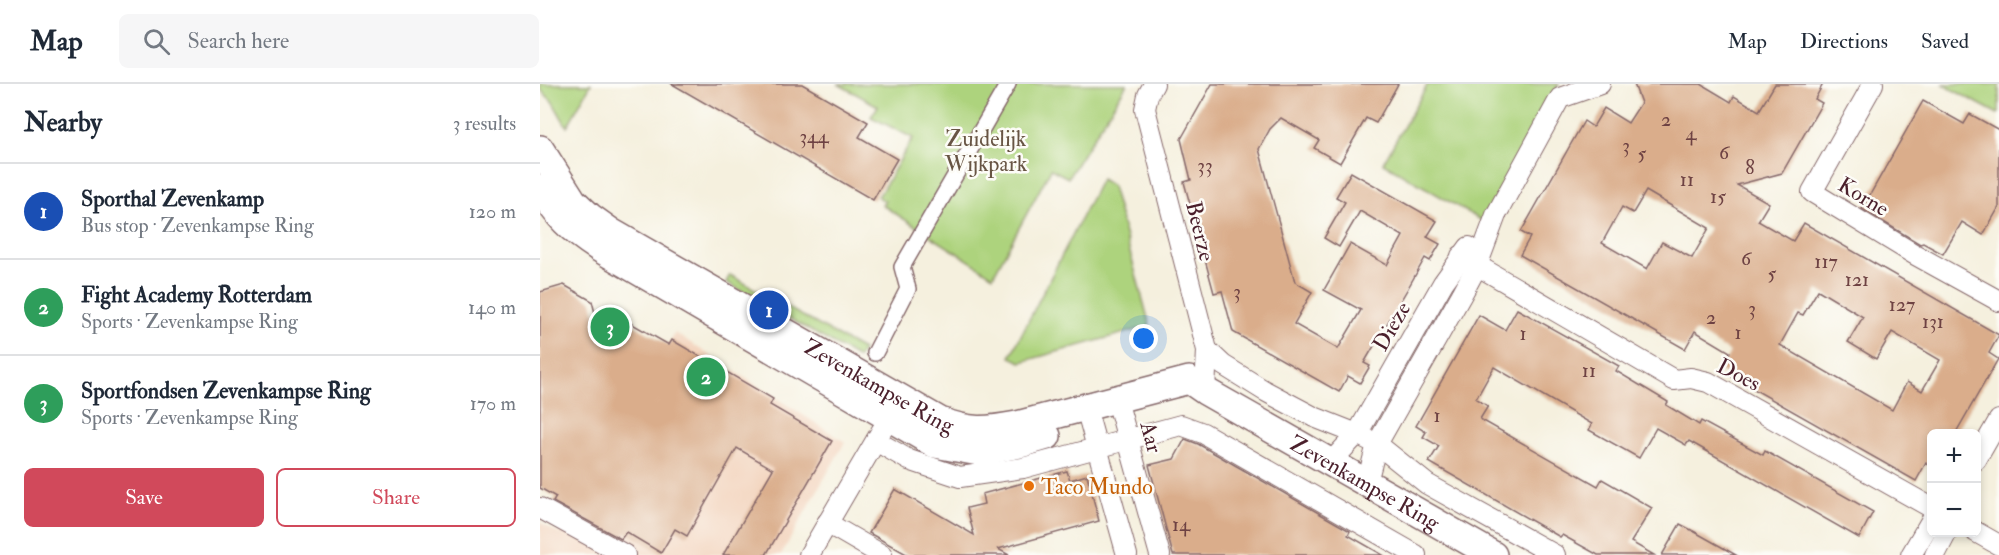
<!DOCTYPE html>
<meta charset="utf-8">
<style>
body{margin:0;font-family:"IM FELL Double Pica",serif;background:#f6f6f7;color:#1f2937}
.controls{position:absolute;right:18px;bottom:18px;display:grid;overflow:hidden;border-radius:9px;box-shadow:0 3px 9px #0003}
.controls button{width:54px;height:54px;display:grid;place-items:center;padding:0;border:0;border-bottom:2px solid #e0e1e3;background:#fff;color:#1f2937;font:30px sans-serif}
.you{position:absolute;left:604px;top:255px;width:21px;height:21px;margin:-15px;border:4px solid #fff;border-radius:50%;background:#1a73e8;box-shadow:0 0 0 9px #1a73e833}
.badge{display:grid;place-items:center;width:39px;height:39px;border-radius:50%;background:#d1495b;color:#fff;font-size:20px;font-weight:700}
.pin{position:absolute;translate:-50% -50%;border:3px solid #fff;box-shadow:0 2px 6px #0006}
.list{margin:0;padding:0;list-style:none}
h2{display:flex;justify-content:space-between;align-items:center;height:78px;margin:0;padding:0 24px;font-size:26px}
h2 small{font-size:20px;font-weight:400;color:#747a83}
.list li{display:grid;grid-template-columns:39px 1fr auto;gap:18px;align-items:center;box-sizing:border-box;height:96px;padding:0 24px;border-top:2px solid #e0e1e3}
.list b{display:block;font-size:22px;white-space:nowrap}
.list p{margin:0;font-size:20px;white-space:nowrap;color:#747a83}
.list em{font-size:20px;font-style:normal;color:#747a83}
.actions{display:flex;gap:12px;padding:18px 24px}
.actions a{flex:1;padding:14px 0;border:2px solid #d1495b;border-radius:9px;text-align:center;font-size:21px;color:#d1495b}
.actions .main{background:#d1495b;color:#fff}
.icon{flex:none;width:33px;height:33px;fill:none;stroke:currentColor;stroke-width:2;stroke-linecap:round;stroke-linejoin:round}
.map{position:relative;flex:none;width:1459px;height:471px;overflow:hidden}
header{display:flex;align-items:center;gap:36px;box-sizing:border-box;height:84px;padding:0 30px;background:#fff;border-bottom:2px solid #e0e1e3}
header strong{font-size:28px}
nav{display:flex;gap:33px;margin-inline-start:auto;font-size:21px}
.search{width:420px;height:54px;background:#f6f6f7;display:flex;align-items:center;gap:15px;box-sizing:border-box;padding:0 21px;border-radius:9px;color:#747a83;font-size:22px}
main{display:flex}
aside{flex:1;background:#fff}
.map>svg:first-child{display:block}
</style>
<header>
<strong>Map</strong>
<div class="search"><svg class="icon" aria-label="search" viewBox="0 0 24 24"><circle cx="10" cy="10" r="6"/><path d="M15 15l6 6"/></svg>Search here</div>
<nav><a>Map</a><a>Directions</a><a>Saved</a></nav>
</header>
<main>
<aside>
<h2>Nearby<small>3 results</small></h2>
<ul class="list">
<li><span class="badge" style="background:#1a4fb4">1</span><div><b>Sporthal Zevenkamp</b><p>Bus stop · Zevenkampse Ring</p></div><em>120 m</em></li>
<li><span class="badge" style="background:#2e9e5b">2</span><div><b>Fight Academy Rotterdam</b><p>Sports · Zevenkampse Ring</p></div><em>140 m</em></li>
<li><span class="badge" style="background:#2e9e5b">3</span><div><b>Sportfondsen Zevenkampse Ring</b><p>Sports · Zevenkampse Ring</p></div><em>170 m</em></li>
</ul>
<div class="actions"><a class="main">Save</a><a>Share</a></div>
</aside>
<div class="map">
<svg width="1459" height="471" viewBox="0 0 1459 471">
<rect width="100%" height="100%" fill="#fdfcf7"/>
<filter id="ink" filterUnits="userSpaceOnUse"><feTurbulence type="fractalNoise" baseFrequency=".0167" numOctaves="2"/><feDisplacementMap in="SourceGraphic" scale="12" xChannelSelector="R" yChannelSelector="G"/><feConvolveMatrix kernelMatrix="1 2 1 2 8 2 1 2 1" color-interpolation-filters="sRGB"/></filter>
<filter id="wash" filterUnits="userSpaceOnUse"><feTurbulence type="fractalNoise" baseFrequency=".008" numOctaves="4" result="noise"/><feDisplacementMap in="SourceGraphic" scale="24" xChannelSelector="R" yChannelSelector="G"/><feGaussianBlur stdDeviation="1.35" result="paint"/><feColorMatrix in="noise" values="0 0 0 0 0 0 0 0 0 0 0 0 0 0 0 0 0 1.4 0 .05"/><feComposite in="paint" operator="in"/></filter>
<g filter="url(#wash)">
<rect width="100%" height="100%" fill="#f5f0de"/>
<polygon fill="#f3d4be" points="135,249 305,358 241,471 0,471 0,438 20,450"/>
<g fill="#add37d" stroke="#7c7954" stroke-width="1.5">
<polygon points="0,0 51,0 27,43 12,17 0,5"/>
<polygon points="298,0 587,0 528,94 511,85 453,192 342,121 345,117 338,113 373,54 331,33 338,22"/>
<polygon points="888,0 1019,0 944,138 843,79"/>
<polygon points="1402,0 1459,0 1459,29 1458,30"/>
<polygon points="561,95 572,102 610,242 481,278 470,273"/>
<polygon points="190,191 323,266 318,274 186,198"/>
</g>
<g id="blocks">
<g fill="#daad8b" fill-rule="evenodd">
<polygon points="132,0 262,0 328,38 319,53 357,75 333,116"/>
<polygon points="672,0 858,0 836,39 826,34 800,79 774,64 779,56 741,34 730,45 719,65 755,198 772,208 754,240 798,265 821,226 784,206 810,160 847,181 863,152 820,127 799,163 784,154 805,118 796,113 811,88 897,137 887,153 900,160 890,177 885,174 868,204 824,279 830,282 820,299 808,292 799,308 693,248 682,207 674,209 644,98 651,96 641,55"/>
<path d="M1094,0H1161L1191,18L1194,12L1219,27L1235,0H1283L1275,15L1282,19L1242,89L1197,101L1229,119L1218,137L1253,157L1264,139L1459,251L1449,269L1458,275L1415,350H1392V383L1386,379L1376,397L1180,286L1190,268L1155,247L1145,265L980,171L990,153L981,148L1044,37L1053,43L1064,24L1088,39L1101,19ZM1106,107L1169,144L1152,174L1122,158L1107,185L1062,159L1082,123L1093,129ZM1278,206L1323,233L1308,258L1336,275L1352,248L1400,276L1382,307L1367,298L1352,326L1240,261L1258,229L1263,231Z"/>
<polygon points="1383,17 1424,40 1430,30 1459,46 1459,123 1443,151 1422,138 1403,170 1383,159 1380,160 1322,125"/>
<polygon points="24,201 52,217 56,233 76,227 86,233 87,237 129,261 132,256 233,315 230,321 292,357 226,471 183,471 233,385 197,364 147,452 135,445 121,469 86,448 81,455 13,418 16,413 0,404 0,208"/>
<polygon points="977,225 1079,282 1076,287 1128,318 1126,321 1159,341 1161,337 1223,371 1225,367 1333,428 1319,454 1149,357 1146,361 1116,344 1099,374 1049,346 1052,340 954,283 936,315 948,322 940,335 1058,402 1062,395 1112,424 1091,458 1114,471 1058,471 1022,451 1020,453 889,378 899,362 883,353 886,348 876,342 939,231 965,246"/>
<polygon points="645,355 658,360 810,447 808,451 843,471 633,471 609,381 634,375"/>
<polygon points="527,387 530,396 547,391 559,437 458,465 469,471 368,471 329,449 355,405 434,451 427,424 444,420 442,410"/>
<polygon points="1140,440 1155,448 1196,471 1122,471"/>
</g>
</g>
</g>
<g filter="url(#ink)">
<use href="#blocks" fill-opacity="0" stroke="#86686a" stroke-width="1.5"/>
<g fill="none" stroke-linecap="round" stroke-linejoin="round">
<defs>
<polyline id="pedestrian" points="335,269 368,205 362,183 468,0"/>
<g id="minor">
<polyline points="614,0 608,11 605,25 667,266 665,307"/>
<polyline points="1333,0 1272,108 1374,170 1459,217"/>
<polyline points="921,172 1134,296 1151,294 1168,298 1392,424"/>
<polyline points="667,266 683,281 725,307 774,333 817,350 837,360 887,400 1015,471"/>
<polyline points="577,316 620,471"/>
<polyline points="546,324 587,471"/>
<polyline points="336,357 369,376 420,393 483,384 641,341 663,349 876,471"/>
<polyline points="1436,376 1459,336"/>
<polyline points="791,378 817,350 903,199 929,163"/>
<polyline points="827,398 837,360 922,210 937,182 956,131 1020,14 1060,0"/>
<polyline points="0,424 85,471"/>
<polyline points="287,439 342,471"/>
<polyline points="1436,448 1459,461"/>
<polyline points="269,471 342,346"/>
<polyline points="1371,471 1392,435"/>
<polyline points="1395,471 1407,448"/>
</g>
<g id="secondary">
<path id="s1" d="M0,65L33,117L50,133L71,148L400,337C430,348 445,347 477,341L649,296L665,307L953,471"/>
<path d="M0,104C18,133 30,145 59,164L395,360L439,368L480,360L507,352"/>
</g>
</defs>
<use href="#pedestrian" stroke="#86686a" stroke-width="18"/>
<use href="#minor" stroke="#86686a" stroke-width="22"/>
<use href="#secondary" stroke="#86686a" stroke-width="30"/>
<use href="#pedestrian" stroke="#fff" stroke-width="15"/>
<use href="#minor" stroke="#fff" stroke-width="20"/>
<use href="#secondary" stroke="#fff" stroke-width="27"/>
</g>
</g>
<circle fill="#e8710a" stroke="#fdfcf7" stroke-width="2" cx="489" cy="402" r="6"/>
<g text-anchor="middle" stroke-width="5" stroke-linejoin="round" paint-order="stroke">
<g font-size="20" fill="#6e4243">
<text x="1126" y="42">2</text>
<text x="1151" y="56">4</text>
<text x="274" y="59">344</text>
<text x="1086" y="68">3</text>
<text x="1184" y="75">6</text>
<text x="1102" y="76">5</text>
<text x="665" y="88">33</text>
<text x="1210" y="90">8</text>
<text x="1147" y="102">11</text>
<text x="1178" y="119">15</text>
<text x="1206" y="181">6</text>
<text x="1286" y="184">117</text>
<text x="1232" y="196">5</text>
<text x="1317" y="202">121</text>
<text x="697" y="214">3</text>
<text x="1362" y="227">127</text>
<text x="1212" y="231">3</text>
<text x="1171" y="240">2</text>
<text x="1393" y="244">131</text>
<text x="1198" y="255">1</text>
<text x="983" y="256">1</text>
<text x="1049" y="293">11</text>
<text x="897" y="338">1</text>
<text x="641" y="447">14</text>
</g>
<g font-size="22" fill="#685544" stroke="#fdfcf7">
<text x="446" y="62">Zuidelijk<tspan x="446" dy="25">Wijkpark</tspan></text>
</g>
<g font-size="22" fill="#4a1f2b" stroke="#fdfcf7">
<text transform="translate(1324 112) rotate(31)" y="8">Korne</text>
<text transform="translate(661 147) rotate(76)" y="8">Beerze</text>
<text transform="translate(851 242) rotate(-60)" y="8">Dieze</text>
<text transform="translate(1199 290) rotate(27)" y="8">Does</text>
<text dy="8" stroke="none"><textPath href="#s1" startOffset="420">Zevenkampse Ring</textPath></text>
<text transform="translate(612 353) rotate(75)" y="8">Aar</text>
<text dy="8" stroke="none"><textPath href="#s1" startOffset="950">Zevenkampse Ring</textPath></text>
</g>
<g font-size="22" fill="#c56008" stroke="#fdfcf7" text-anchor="start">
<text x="501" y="410">Taco Mundo</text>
</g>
</g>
</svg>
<div class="controls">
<button>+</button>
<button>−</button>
</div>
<div class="you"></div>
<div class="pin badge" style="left:229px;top:226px;background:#1a4fb4">1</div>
<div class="pin badge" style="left:166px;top:293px;background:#2e9e5b">2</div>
<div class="pin badge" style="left:70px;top:243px;background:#2e9e5b">3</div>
</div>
</main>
